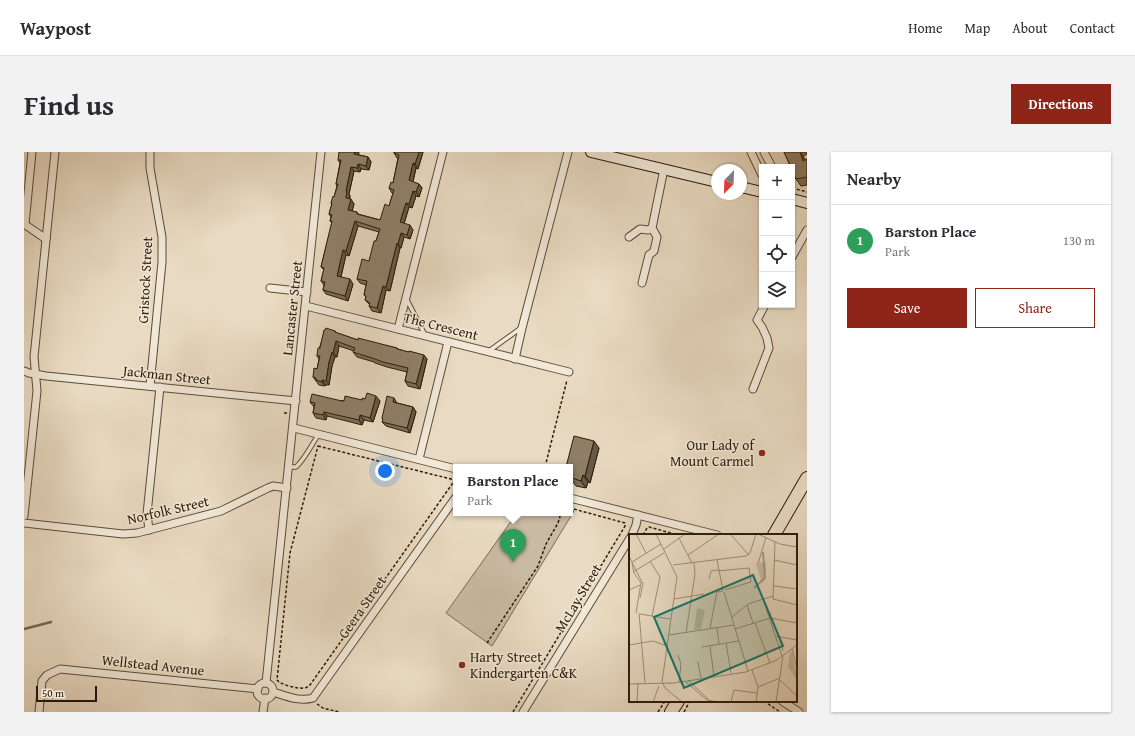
<!DOCTYPE html>
<meta charset="utf-8">
<style>
body{margin:0;font-family:"Gentium Book Plus",serif;background:#f2f2f3;color:#2b2b33}
.controls{position:absolute;right:12px;top:12px;display:grid;overflow:hidden;border-radius:0px;box-shadow:0 1px 3px #0004}
.controls button{width:36px;height:36px;display:grid;place-items:center;padding:0;border:0;border-bottom:1px solid #e1e1e2;background:#fff;color:#2b2b33;font:20px sans-serif}
.compass{position:absolute;left:687px;top:12px;width:36px;height:36px;border-radius:50%;background:#fff;box-shadow:0 1px 3px #0004;rotate:203deg}
.scale{position:absolute;left:12px;bottom:10px;width:61px;box-sizing:border-box;padding-left:4px;border:2px solid #2d1b06;border-top:0;font-size:11px;line-height:14px;white-space:nowrap;color:#2d1b06;-webkit-text-stroke:3px #f1e8d8;paint-order:stroke}
.you{position:absolute;left:361px;top:319px;width:14px;height:14px;margin:-10px;border:3px solid #fff;border-radius:50%;background:#1a73e8;box-shadow:0 0 0 6px #1a73e833}
.badge{display:grid;place-items:center;width:26px;height:26px;border-radius:50%;background:#8f2418;color:#fff;font-size:13px;font-weight:700}
.pin{position:absolute;translate:-50% -33px;filter:drop-shadow(0 1px 2px #0008)}
.pin::after{content:'';position:absolute;top:21px;width:14px;height:12px;background:inherit;clip-path:polygon(0 0,100% 0,50% 100%)}
.popup{position:absolute;left:429px;top:312px;width:120px;height:52px;box-sizing:border-box;display:grid;place-content:center;border-radius:0px;background:#fff;filter:drop-shadow(0 1px 3px #0005);font-size:13px;white-space:nowrap;color:#7c7c81}
.popup b{font-size:15px;color:#2b2b33}
.popup::after{content:'';position:absolute;left:50%;top:100%;margin-left:-8px;border:8px solid transparent;border-top-color:#fff}
.list{margin:0;padding:0;list-style:none}
h2{display:flex;justify-content:space-between;align-items:center;height:52px;margin:0;padding:0 16px;font-size:17px}
h2 small{font-size:13px;font-weight:400;color:#7c7c81}
.list li{display:grid;grid-template-columns:26px 1fr auto;gap:12px;align-items:center;box-sizing:border-box;height:72px;padding:0 16px;border-top:1px solid #e1e1e2}
.list b{display:block;font-size:15px;white-space:nowrap}
.list p{margin:0;font-size:13px;white-space:nowrap;color:#7c7c81}
.list em{font-size:13px;font-style:normal;color:#7c7c81}
.actions{display:flex;gap:8px;padding:12px 16px}
.actions a{flex:1;padding:9px 0;border:1px solid #8f2418;border-radius:0px;text-align:center;font-size:14px;color:#8f2418}
.actions .main{background:#8f2418;color:#fff}
.icon{flex:none;width:22px;height:22px;fill:none;stroke:currentColor;stroke-width:2;stroke-linecap:round;stroke-linejoin:round}
.map{position:relative;flex:none;width:783px;height:560px;overflow:hidden;border-radius:0px}
header{display:flex;align-items:center;gap:24px;box-sizing:border-box;height:56px;padding:0 20px;background:#fff;border-bottom:1px solid #e1e1e2}
header strong{font-size:19px}
nav{display:flex;gap:22px;margin-inline-start:auto;font-size:14px}
.intro{display:flex;align-items:center;justify-content:space-between;box-sizing:border-box;height:96px;padding:0 24px}
h1{margin:0;font-size:28px}
.button{padding:10px 18px;border-radius:0px;background:#8f2418;color:#fff;font-size:14px;font-weight:700}
main{display:flex;gap:24px;padding:0 24px}
aside{flex:1;background:#fff;border-radius:0px;box-shadow:0 1px 3px #0004}
.map>svg:first-child{display:block}
</style>
<header>
<strong>Waypost</strong>
<nav><a>Home</a><a>Map</a><a>About</a><a>Contact</a></nav>
</header>
<div class="intro"><h1>Find us</h1><a class="button">Directions</a></div>
<main>
<div class="map">
<svg width="783" height="560" viewBox="0 0 783 560">
<rect width="100%" height="100%" fill="#e9dbc3"/>
<filter id="stains"><feTurbulence type="fractalNoise" baseFrequency=".005" numOctaves="4"/><feColorMatrix values="0 0 0 0 .2 0 0 0 0 .09 0 0 0 0 .02 0 0 0 .5 -.17"/></filter>
<radialGradient id="worn" r=".72"><stop offset=".6" stop-color="#630" stop-opacity="0"/><stop offset="1" stop-color="#630" stop-opacity=".3"/></radialGradient>
<polygon fill="#c9baa3" stroke="#7b6a54" points="546,358 550,359 468,494 422,461 493,361 546,361"/>
<g fill="none" stroke-linecap="round" stroke-linejoin="round">
<polyline stroke="#776751" stroke-width="2.5" points="0,477 27,470"/>
<defs>
<g id="service">
<polyline points="383,148 401,183"/>
<polyline points="465,199 497,176"/>
<path d="M266,315H272C282,306 287,293 295,282"/>
</g>
<g id="minor">
<polyline points="126,0 126,16 138,85 138,110 126,234"/>
<polyline points="727,0 738,23"/>
<polyline points="740,0 748,15"/>
<polyline points="0,72 22,87"/>
<polyline points="1,72 8,0"/>
<polyline points="605,85 616,77 624,78 628,76"/>
<polyline points="768,105 783,78"/>
<polyline points="618,131 625,103 630,99 633,85 628,76 640,17"/>
<polyline points="246,136 283,140"/>
<polyline points="282,154 545,220"/>
<polyline points="374,177 419,0"/>
<polyline points="491,207 498,176 544,0"/>
<polyline points="0,219 5,221 22,224 272,249"/>
<polyline points="729,237 745,196 743,186 738,175 733,168 741,153"/>
<polyline points="270,276 432,317"/>
<polyline points="395,307 424,190"/>
<polyline points="546,346 693,383"/>
<polyline points="0,364 13,239 10,205 31,0"/>
<polyline points="0,371 99,382 113,381 197,359 244,336 249,334 263,336"/>
<polyline points="125,378 123,362 136,235"/>
<polyline points="608,383 612,373 614,363"/>
<path d="M242,531C262,354 280,177 297,0"/>
<circle cx="241" cy="539" r="8"/>
<path d="M249,540C262,544 276,550 289,546L432,345"/>
<polyline points="758,549 775,560"/>
<polyline points="15,560 18,529 23,523 36,517 234,537"/>
<polyline points="239,560 241,546"/>
<polyline points="499,560 606,386"/>
</g>
<g id="secondary">
<polyline points="567,0 693,30"/>
<polyline points="717,35 738,40"/>
<polyline points="768,47 783,51"/>
</g>
<g id="primary">
<polyline points="750,383 783,326"/>
<polyline points="647,560 654,549"/>
</g>
</defs>
<use href="#service" stroke="#5c4b35" stroke-width="5.5"/>
<use href="#minor" stroke="#5c4b35" stroke-width="9"/>
<use href="#secondary" stroke="#2d1b06" stroke-width="12"/>
<use href="#primary" stroke="#2d1b06" stroke-width="14"/>
<g stroke="#2d1b06" stroke-width="1.5" stroke-dasharray="3 2" stroke-linecap="butt">
<polyline points="768,36 783,40"/>
<polyline points="260,261 264,261"/>
<path d="M294,294L431,328L286,533C284,534 283,536 280,536C274,537 257,533 253,528L266,401Z"/>
<polyline points="521,315 543,228"/>
<polyline points="619,383 623,376 625,375 654,383"/>
<polyline points="463,491 514,414 522,392 534,371 537,361"/>
<polyline points="740,549 756,560"/>
<polyline points="293,552 299,556 315,560"/>
<polyline points="489,560 601,374 601,371 546,356"/>
<polyline points="634,560 641,549"/>
<polyline points="660,560 666,549"/>
</g>
<use href="#service" stroke="#f1e8d8" stroke-width="3.5"/>
<use href="#minor" stroke="#f1e8d8" stroke-width="7"/>
<use href="#secondary" stroke="#f1e8d8" stroke-width="10"/>
<use href="#primary" stroke="#e9dbc3" stroke-width="12"/>
</g>
<g fill="#7b6d59" stroke="#2d1b06">
<polygon points="370,0 399,0 394,17 392,16 389,30 395,32 398,36 395,45 392,44 388,56 385,55 380,72 389,78 386,87 380,85 377,96 376,96 366,139 362,138 357,161 348,159 345,154 346,153 341,148 342,145 340,143 342,133 336,131 333,127 345,109 355,80 334,74 325,104 322,103 317,125 329,132 324,149 302,142 299,138 300,133 297,129 300,118 297,115 308,71 306,69 307,65 305,62 308,52 307,51 310,45 313,34 312,32 316,11 314,8 335,3 344,5 347,10 345,18 337,17 336,20 330,19 325,42 326,44 326,47 330,52 328,59 333,60 334,62 356,68 365,54 369,41 368,41 365,36 369,31 374,6 373,6 370,1"/>
<polygon points="760,0 783,0 783,2 779,4 781,8 783,7 783,33 777,34 772,27"/>
<polygon points="301,178 311,179 313,181 334,188 373,196 374,197 403,207 396,237 384,234 381,229 383,220 363,215 351,211 350,210 333,205 329,200 330,199 315,194 313,205 311,205 308,214 305,233 302,233 301,234 295,233 289,225 293,217 295,207 293,204"/>
<polygon points="341,247 356,249 349,270 340,268 338,273 303,264 302,268 292,266 289,261 290,255 286,250 338,248"/>
<polygon points="373,251 389,255 392,260 386,281 362,274 358,270 359,268 358,266"/>
<polygon points="575,296 566,331 564,330 562,336 552,334 548,328 546,327 546,315"/>
</g>
<g fill="#645949" stroke="#2d1b06">
<polygon points="331,0 335,0 334,7 330,2"/>
<polygon points="395,0 399,0 394,17 391,12"/>
<polygon points="776,0 779,4 783,13 779,9"/>
<polygon points="344,5 347,10 345,18 342,14"/>
<polygon points="389,11 392,16 388,33 385,28"/>
<polygon points="334,12 337,17 336,20 333,16"/>
<polygon points="327,15 330,19 325,42 326,44 325,50 322,46 322,39"/>
<polygon points="395,32 398,36 395,45 392,40"/>
<polygon points="389,39 392,44 388,56 385,52"/>
<polygon points="327,47 330,52 327,63 324,58"/>
<polygon points="382,51 385,55 379,75 376,70"/>
<polygon points="331,69 334,74 325,104 322,99"/>
<polygon points="386,73 389,78 386,87 383,83"/>
<polygon points="377,81 380,85 377,96 374,92"/>
<polygon points="373,91 376,96 366,139 362,135"/>
<polygon points="319,98 322,103 316,128 313,124"/>
<polygon points="326,127 329,132 324,149 321,144"/>
<polygon points="359,134 362,138 357,161 353,156"/>
<polygon points="312,189 315,194 313,205 309,201"/>
<polygon points="308,200 311,205 308,214 305,233 302,229 305,210"/>
<polygon points="400,203 403,207 396,237 392,232"/>
<polygon points="298,228 302,233 301,234 298,230"/>
<polygon points="352,244 356,249 349,270 346,266"/>
<polygon points="370,246 373,251 369,250"/>
<polygon points="389,255 392,260 386,281 383,276"/>
<polygon points="300,260 303,264 302,268 299,263"/>
<polygon points="336,263 340,268 338,273 335,268"/>
<polygon points="570,289 575,296 566,331 561,324"/>
<polygon points="559,323 564,330 562,336 557,329"/>
</g>
<g fill="#8f7f68" stroke="#2d1b06">
<polygon points="315,0 331,0 330,2 344,5 342,14 334,12 333,16 327,15 322,39 323,39 322,46 327,47 324,58 333,60 333,62 356,68 361,52 365,54 370,38 365,36 367,30 369,31 375,3 370,1 370,0 395,0 391,12 389,11 385,28 395,32 392,40 389,39 385,52 382,51 376,70 386,73 383,83 377,81 374,92 373,91 362,135 359,134 353,156 345,154 346,151 341,148 342,144 340,143 343,129 333,127 338,107 345,109 350,89 352,89 356,77 331,69 322,99 319,98 313,124 326,127 321,144 299,138 301,130 297,129 300,116 297,115 302,94 308,69 306,69 308,63 305,62 308,51 307,51 309,44 310,45 314,32 312,32 317,8 314,8"/>
<polygon points="760,0 776,0 779,9 783,7 783,25 772,27 768,18 768,15 767,15"/>
<polygon points="302,176 311,179 311,180 334,188 334,186 373,196 373,197 385,200 385,199 400,203 392,232 381,229 384,216 359,210 348,206 329,200 331,196 312,189 309,201 308,200 305,210 302,229 298,228 298,230 292,228 292,226 289,225 290,216 293,217 296,204 293,204 294,196 296,196 300,178 301,178"/>
<polygon points="343,241 352,244 346,266 336,263 335,268 300,260 299,263 289,261 291,251 286,250 288,242 318,249 320,249 321,244 338,248 338,246 341,247"/>
<polygon points="363,244 370,246 369,250 389,255 383,276 358,270 359,267 358,266"/>
<polygon points="550,284 570,289 561,324 559,323 557,329 548,326 549,322 546,321 546,315 542,315"/>
</g>
<g fill="#8f2418" stroke="#f1e8d8" stroke-width="1.5">
<circle cx="738" cy="301" r="4"/>
<circle cx="438" cy="513" r="4"/>
</g>
<g text-anchor="middle" stroke-width="3" stroke-linejoin="round" paint-order="stroke">
<g font-size="14" fill="#2d1b06" stroke="#f1e8d8">
<text transform="translate(121 128) rotate(-87)" y="5">Gristock Street</text>
<text transform="translate(268 156) rotate(-84)" y="5">Lancaster Street</text>
<text transform="translate(417 174) rotate(14)" y="5">The Crescent</text>
<text transform="translate(143 223) rotate(6)" y="5">Jackman Street</text>
<text transform="translate(144 358) rotate(-13)" y="5">Norfolk Street</text>
<text transform="translate(554 446) rotate(-59)" y="5">McLay Street</text>
<text transform="translate(338 455) rotate(-55)" y="5">Geera Street</text>
<text transform="translate(129 513) rotate(6)" y="5">Wellstead Avenue</text>
</g>
<g font-size="14" fill="#2d1b06" stroke="#f1e8d8" text-anchor="end">
<text x="730" y="298">Our Lady of<tspan x="730" dy="16">Mount Carmel</tspan></text>
<text x="446" y="510" text-anchor="start">Harty Street<tspan x="446" dy="16">Kindergarten C&amp;K</tspan></text>
</g>
</g>
<g transform="translate(605 382)">
<rect width="168" height="168" fill="#e9dbc3"/>
<path d="M137,28V42L133,49L127,30ZM68,74L76,76L72,95L65,96ZM161,118H163L168,146L159,133Z" fill="#c9baa3"/>
<path fill="none" stroke="#a99a83" stroke-width="2" d="M125,54L136,44L134,18"/>
<path fill="none" stroke="#9e8e77" stroke-width="1" d="M7,0L17,19M27,0L48,43L33,148L36,154L53,168M101,0L120,21M129,0L151,10L168,13M50,4L63,29M146,8L144,65L168,71M35,15L56,0M59,21L90,0M0,22L14,50M88,26L94,56M145,26L168,31M21,27L31,43L23,82M3,28L32,10M3,29L5,39L12,49L7,79M129,30L137,3M44,31L117,22L121,19L127,0M89,37L120,34L122,48L96,56M4,38L35,19M80,45L82,37L89,36M145,52L168,55M0,56L11,51M95,58L119,137M11,64L14,50M45,65L75,60M134,65L153,122M118,71L124,89M10,79L16,149M11,80L41,85M103,83L119,70L144,62M126,89L141,129M81,94L88,58L94,57M88,94L90,110M106,95L141,84L168,89M57,99L66,40L65,29M40,101L105,91M146,102L168,106M150,103L154,117M97,109L102,139M0,111L24,107L38,112M81,112L85,142M73,113L110,107M163,115L168,135M49,121L52,130L50,148M69,128L72,144M123,136L129,153L127,168M59,146L80,166M151,146L168,162M57,148L78,166L90,168M0,150L45,149L117,138L148,126L168,111M129,153L151,144M8,168L9,149M24,168L30,152M102,168L105,156L128,159M147,168L154,122"/>
<path fill="#0f766e" fill-opacity="0.15" stroke="#0f766e" stroke-width="2" d="M124,41L154,112L55,154L25,83Z"/>
<rect width="168" height="168" fill="none" stroke="#2d1b06" stroke-width="2"/>
</g>
<rect width="100%" height="100%" filter="url(#stains)"/>
<rect width="100%" height="100%" fill="url(#worn)"/>
</svg>
<div class="controls">
<button>+</button>
<button>−</button>
<button><svg class="icon" aria-label="locate" viewBox="0 0 24 24"><circle cx="12" cy="12" r="6"/><path d="M12 2v4M12 18v4M2 12h4M18 12h4"/></svg></button>
<button><svg class="icon" aria-label="layers" viewBox="0 0 24 24"><path d="M12 4l9 5-9 5-9-5zM3 14l9 5 9-5"/></svg></button>
</div>
<svg class="compass" viewBox="-18 -18 36 36"><path d="M0-13l5 13h-10z" fill="#e53935"/><path d="M0 13l5-13h-10z" fill="#7c7c81"/></svg>
<div class="scale">50 m</div>
<div class="you"></div>
<div class="pin badge" style="left:489px;top:410px;background:#2e9e5b">1</div>
<div class="popup"><b>Barston Place</b>Park</div>
</div>
<aside>
<h2>Nearby<small></small></h2>
<ul class="list">
<li><span class="badge" style="background:#2e9e5b">1</span><div><b>Barston Place</b><p>Park</p></div><em>130 m</em></li>
</ul>
<div class="actions"><a class="main">Save</a><a>Share</a></div>
</aside>
</main>
